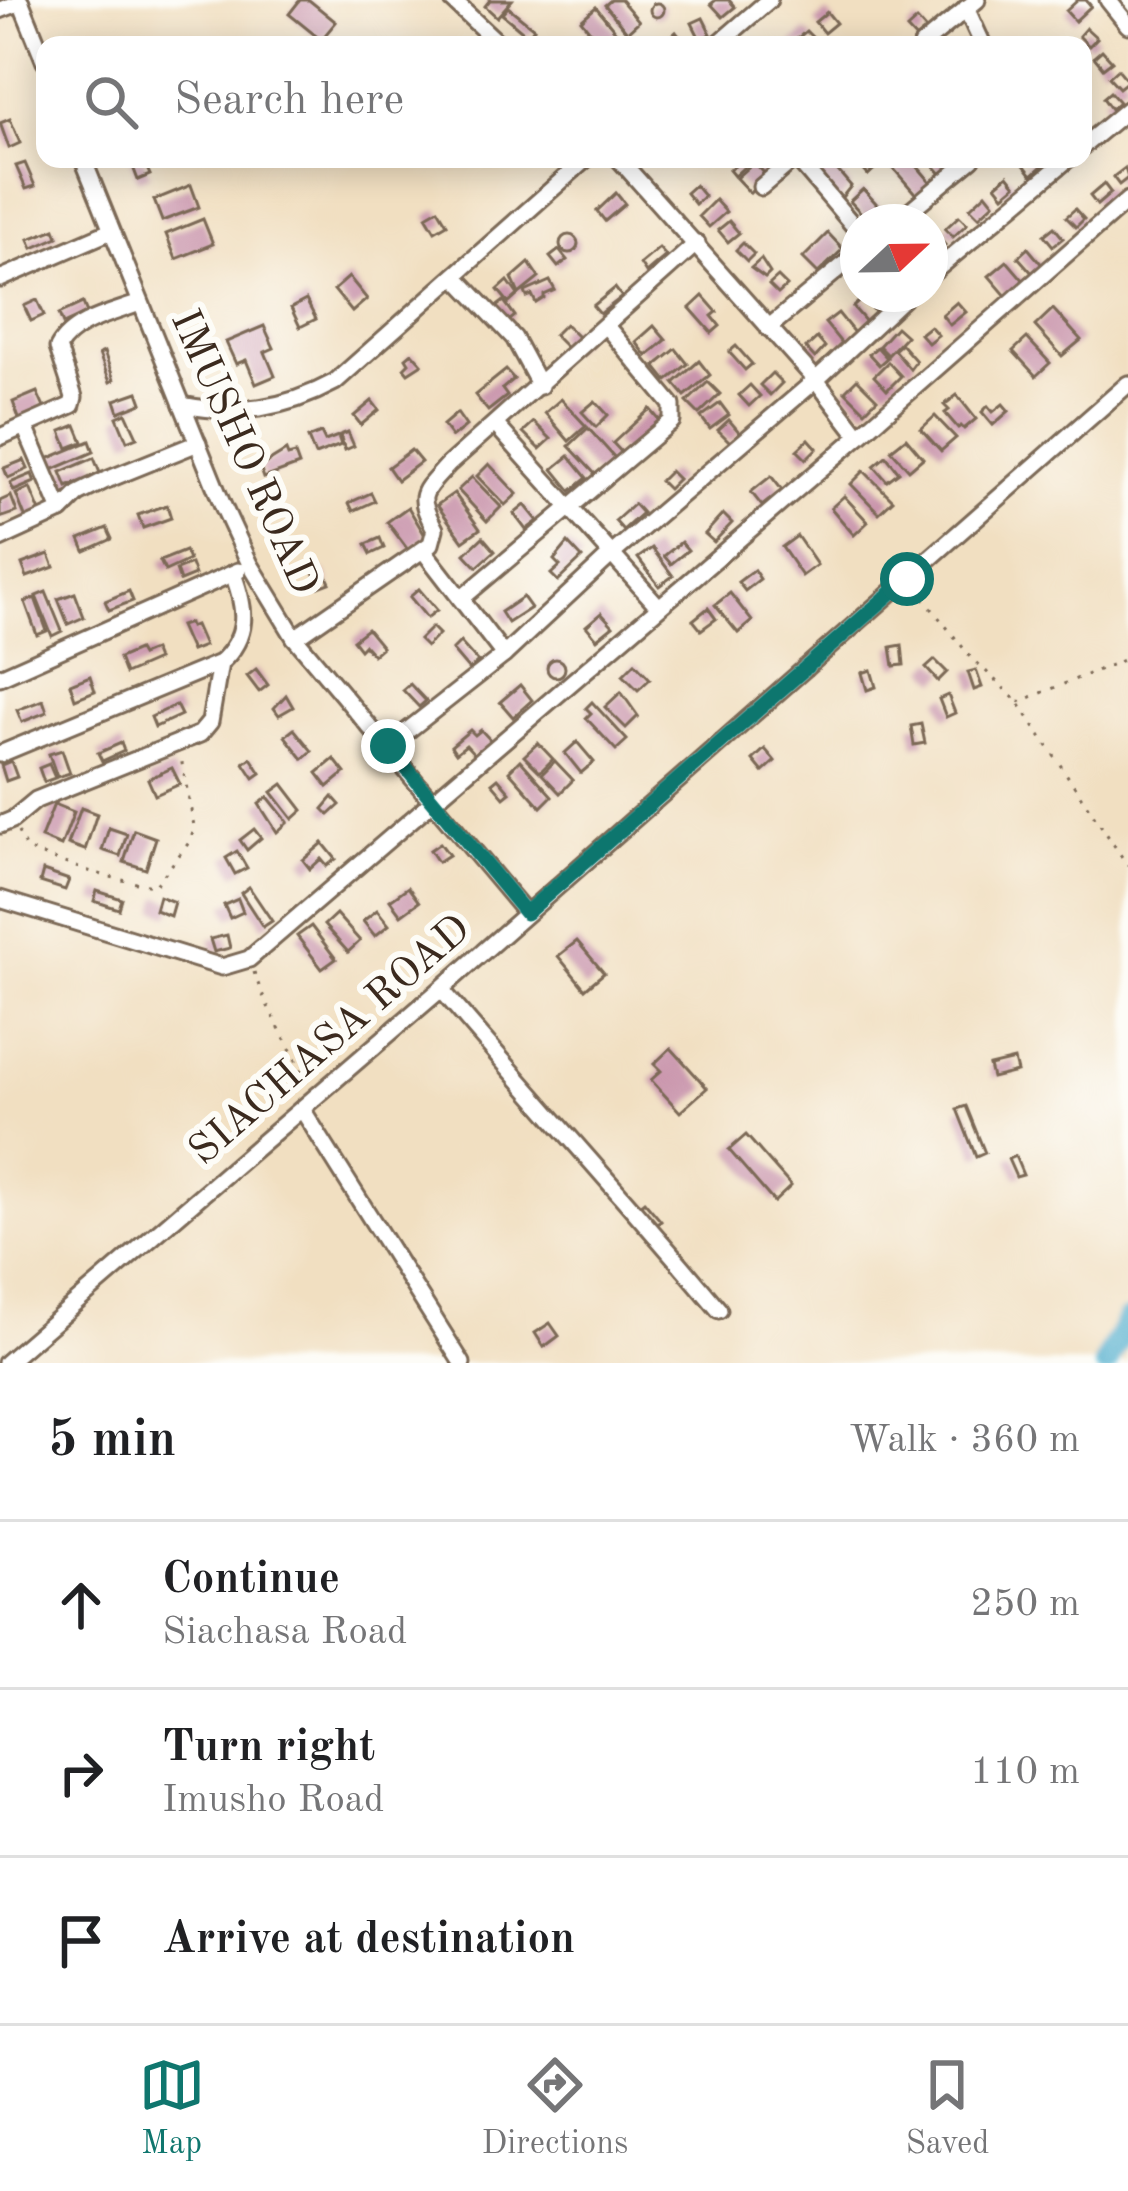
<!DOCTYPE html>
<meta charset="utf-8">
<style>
body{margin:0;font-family:"Old Standard TT",serif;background:#f6f6f6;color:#202124}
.compass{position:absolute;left:840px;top:204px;width:108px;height:108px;border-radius:50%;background:#fff;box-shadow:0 6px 30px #0003;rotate:68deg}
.stop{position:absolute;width:36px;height:36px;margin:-27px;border:9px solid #0f766e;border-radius:50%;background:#fff}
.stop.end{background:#0f766e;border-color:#fff;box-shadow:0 3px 12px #0008}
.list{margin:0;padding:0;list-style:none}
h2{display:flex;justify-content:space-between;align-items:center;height:156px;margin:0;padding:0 48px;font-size:51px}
h2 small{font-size:39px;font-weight:400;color:#757577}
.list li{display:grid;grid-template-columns:78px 1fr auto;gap:36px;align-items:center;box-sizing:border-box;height:168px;padding:0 48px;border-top:3px solid #e0e0e0}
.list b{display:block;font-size:45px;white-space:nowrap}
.list p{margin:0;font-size:39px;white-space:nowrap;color:#757577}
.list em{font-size:39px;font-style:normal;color:#757577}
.icon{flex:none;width:66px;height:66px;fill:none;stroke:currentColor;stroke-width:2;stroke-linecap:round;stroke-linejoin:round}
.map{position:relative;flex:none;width:1128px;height:1363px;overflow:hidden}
.search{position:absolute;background:#fff;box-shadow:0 6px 30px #0003;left:36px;right:36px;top:36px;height:132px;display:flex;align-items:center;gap:30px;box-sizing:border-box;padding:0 42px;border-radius:24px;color:#757577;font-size:45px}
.sheet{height:660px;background:#fff}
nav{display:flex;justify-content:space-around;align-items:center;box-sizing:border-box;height:168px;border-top:3px solid #e0e0e0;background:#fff;font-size:33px;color:#757577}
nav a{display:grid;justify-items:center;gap:6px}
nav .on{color:#0f766e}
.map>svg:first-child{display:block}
</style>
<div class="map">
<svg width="1128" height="1363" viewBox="0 0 1128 1363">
<rect width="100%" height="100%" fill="#fdfcf7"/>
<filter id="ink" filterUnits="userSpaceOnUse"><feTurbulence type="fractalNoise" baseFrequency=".00833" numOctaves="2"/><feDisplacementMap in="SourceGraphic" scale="24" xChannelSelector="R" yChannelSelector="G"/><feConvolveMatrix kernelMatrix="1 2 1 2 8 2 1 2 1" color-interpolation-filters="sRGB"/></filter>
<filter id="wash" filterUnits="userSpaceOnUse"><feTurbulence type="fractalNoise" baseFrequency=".004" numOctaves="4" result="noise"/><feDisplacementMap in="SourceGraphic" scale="48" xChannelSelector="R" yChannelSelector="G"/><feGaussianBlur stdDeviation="2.7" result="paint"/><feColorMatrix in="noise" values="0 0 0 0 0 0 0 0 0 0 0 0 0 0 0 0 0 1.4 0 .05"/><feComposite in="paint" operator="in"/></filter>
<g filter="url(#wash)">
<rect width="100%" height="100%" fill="#f1dfc1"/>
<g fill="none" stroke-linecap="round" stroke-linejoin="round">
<polyline stroke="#50adce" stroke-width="24" points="1106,1363 1128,1321"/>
</g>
<g id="blocks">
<g fill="#c994ac">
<polygon points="300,0 309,0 336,22 321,40 289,14"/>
<polygon points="490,0 512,0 497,17 485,6"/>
<polygon points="611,0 621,0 639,21 627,32 605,5"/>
<polygon points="716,0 729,0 735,7 723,17 711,4"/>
<polygon points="1078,0 1086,0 1091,6 1075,21 1066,11"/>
<circle cx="657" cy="10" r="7"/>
<polygon points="508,7 534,28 528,36 502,14"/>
<polygon points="596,7 620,37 611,45 601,45 581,20"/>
<polygon points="827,12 836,23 824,33 815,22"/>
<polygon points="703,18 711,34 700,39 692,23"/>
<polygon points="917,20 926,30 918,41 907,29"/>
<polygon points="1086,28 1097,38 1089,46 1079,36"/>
<polygon points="806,31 814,39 807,45 790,45"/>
<polygon points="676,32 686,45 661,45"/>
<polygon points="1102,50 1112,61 1103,68 1094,57"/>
<polygon points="1118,69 1128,81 1119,88 1109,77"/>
<polygon points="1110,92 1119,102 1111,109 1103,98"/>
<polygon points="10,119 20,143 9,148 0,123"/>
<polygon points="130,159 143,159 150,175 138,180"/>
<polygon points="730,159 753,159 734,176 729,170 735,165"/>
<polygon points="854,159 879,159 882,162 868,175"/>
<polygon points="903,159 911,159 934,186 920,199 893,168"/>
<polygon points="928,159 951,159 957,165 944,177"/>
<polygon points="1031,159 1043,165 1032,175 1024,165"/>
<polygon points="754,162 766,175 750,193 736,178"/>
<polygon points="25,163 35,186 26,189 16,166"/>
<polygon points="832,164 851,186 839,201 815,173"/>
<polygon points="1125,168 1128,178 1119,185 1113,177"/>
<polygon points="1008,175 1016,185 1004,195 996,185"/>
<polygon points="1104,184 1111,193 1097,205 1090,196"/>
<polygon points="191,185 199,207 162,221 154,200"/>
<polygon points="695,185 704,196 695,204 686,193"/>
<polygon points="863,189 886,214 877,222 869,222 850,201"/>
<polygon points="616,193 625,204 605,221 597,211"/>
<polygon points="986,193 994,203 979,217 970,208"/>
<polygon points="715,200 726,212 709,227 699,216"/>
<polygon points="438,209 447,224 435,231 426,216"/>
<polygon points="1075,209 1084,219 1076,227 1066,217"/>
<polygon points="959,216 967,224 953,237 945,229"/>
<polygon points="203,219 213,244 176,259 166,234"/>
<polygon points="729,221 739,233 728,242 718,230"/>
<polygon points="1054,227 1063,238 1053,246 1044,235"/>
<polygon points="55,229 58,237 33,248 29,239"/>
<polygon points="828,233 843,249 818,273 803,258"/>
<circle cx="569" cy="244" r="9"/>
<polygon points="937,236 945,245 930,259 930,242"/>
<polygon points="743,243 754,254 747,261 736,250"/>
<polygon points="659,248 666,256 646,273 640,264"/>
<polygon points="1028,248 1043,266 1034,275 1018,257"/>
<polygon points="559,250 567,260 558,267 550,257"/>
<polygon points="761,259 770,273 765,278 751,268"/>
<polygon points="1007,261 1025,282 1007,297 989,276"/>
<polygon points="529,263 539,278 519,294 512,278"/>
<polygon points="349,277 367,299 352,312 334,290"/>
<polygon points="778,277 787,286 778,294 769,285"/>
<polygon points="508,281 518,295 509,303 498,290"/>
<polygon points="550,281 555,290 544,295 544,298 536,303 532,295 527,297 525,292"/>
<polygon points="615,288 622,297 600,314 593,306"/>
<polygon points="703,296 717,312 712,316 720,326 712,333 690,308"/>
<polygon points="863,298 877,314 867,323 853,307"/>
<polygon points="37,300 44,315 31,321 24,306"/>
<polygon points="306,300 316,319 300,327 291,308"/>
<polygon points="504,301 515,316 504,325 492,310"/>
<polygon points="957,302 966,312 950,325 942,315"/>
<polygon points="83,303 87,313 63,324 59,314"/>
<polygon points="1053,309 1081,340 1062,356 1035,326"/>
<polygon points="838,313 855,334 842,344 825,323"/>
<polygon points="565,324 581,340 570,351 554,335"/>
<polygon points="264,326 274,348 265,352 275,376 256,384 246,360 236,364 226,342"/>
<polygon points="654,326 666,340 647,356 636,342"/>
<polygon points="930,326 938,335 928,343 920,334"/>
<polygon points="896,327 906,336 888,355 879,346"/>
<polygon points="817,338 825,347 815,358 806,348"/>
<polygon points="1027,338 1050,363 1036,376 1013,351"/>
<polygon points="901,344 916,361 910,369 894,350"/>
<polygon points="736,346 752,364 745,370 729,352"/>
<polygon points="877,347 887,358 879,365 869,354"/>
<polygon points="676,349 688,364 667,381 655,366"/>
<polygon points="104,352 114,380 110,382 99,354"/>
<polygon points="412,353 422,364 408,373 404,368 409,363 406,358"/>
<polygon points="699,361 710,375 685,396 674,383"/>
<polygon points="888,362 901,376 887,390 874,376"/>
<polygon points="506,370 514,379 502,389 507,396 488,411 475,395"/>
<polygon points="772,373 782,383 770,395 760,385"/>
<polygon points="857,379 877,399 865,411 845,391"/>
<polygon points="708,382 720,394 699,414 687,402"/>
<polygon points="750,385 760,396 749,406 739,395"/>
<polygon points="37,392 45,410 20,421 13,402"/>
<polygon points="138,392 142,403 119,412 115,400"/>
<polygon points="957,395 976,419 964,429 961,426 958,428 945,413 949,410 944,405"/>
<polygon points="561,399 586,426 569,441 545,413"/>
<polygon points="372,401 379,410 361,425 354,416"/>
<polygon points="595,401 608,415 596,427 582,412"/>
<polygon points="720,403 729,415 710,429 701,417"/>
<polygon points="1003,404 1009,411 993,425 982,412 988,406 993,412"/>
<polygon points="650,409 661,422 624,455 613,443"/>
<polygon points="126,413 137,437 127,441 117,417"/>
<polygon points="457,413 466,426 452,437 443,425"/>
<polygon points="935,416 956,438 941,451 921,429"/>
<polygon points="729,420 740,433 730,442 718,430"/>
<polygon points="534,422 551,439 540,449 523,432"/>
<polygon points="76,425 83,442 68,448 61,431"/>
<polygon points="588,428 615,458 596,475 569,446"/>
<polygon points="348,432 354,446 345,450 340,435"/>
<polygon points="321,433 325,441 338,436 341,445 315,455 308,438"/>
<polygon points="906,438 923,458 909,470 891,450"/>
<polygon points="809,439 817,448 806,459 797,450"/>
<polygon points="90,441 94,452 52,470 47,459"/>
<polygon points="411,450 421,462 397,480 388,467"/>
<polygon points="286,451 288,456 295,454 299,465 264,478 260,467"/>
<polygon points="569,456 587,478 571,491 553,469"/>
<polygon points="886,456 899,472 887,481 874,466"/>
<polygon points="94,458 100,473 67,487 61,472"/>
<polygon points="24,460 28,469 8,478 4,468"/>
<polygon points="489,464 517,494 505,505 477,476"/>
<polygon points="670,471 678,479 668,489 660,481"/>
<polygon points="864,471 893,500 879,513 851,484"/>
<polygon points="32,474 35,482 14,491 10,483"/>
<polygon points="771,476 782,490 762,506 751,492"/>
<polygon points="472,477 501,507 487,521 458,490"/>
<polygon points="30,488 41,514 26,519 16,494"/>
<polygon points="371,493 375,501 353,511 349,503"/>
<polygon points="454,493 480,529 463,541 437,505"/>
<polygon points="11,496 17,512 0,518 0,501"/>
<polygon points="844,496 868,522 854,535 831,508"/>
<polygon points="634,504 642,513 623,530 615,521"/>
<polygon points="167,505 171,518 143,528 138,515"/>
<polygon points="525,505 538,521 526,530 514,514"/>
<polygon points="408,507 426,537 408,550 387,522"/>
<polygon points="723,514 732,523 714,542 705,534"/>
<polygon points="107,528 112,539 85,551 80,539"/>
<polygon points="797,536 817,565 802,576 782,547"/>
<polygon points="483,537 495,551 477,567 465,554"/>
<polygon points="380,538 384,548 371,554 366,544"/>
<polygon points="681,542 688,550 671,564 664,556"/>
<polygon points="568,543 582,558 558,581 551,574 560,566 554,560"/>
<polygon points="652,548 673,576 659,586 638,558"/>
<polygon points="185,551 189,560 165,571 160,561"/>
<polygon points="49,554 54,567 27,577 22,564"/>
<polygon points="191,564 195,575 180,581 176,570"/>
<polygon points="324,570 330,583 319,587 314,574"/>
<polygon points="754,570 760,579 745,591 738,582"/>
<polygon points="419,589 437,610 427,618 410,597"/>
<polygon points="129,591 133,601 109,610 105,601"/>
<polygon points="46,592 62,631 52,636 36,596"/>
<polygon points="75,593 84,617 68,624 58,599"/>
<polygon points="730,593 752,621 738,633 715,605"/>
<polygon points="523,597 531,608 508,623 501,612"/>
<polygon points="35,598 47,631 37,635 25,602"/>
<polygon points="708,608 716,619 701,630 693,620"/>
<polygon points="601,613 613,626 597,639 586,626"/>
<polygon points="189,623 190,627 195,625 204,646 191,651 180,626"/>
<polygon points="432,627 439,634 426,647 419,640"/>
<polygon points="367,629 382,647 373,655 364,645 360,649 353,640"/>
<polygon points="460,642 478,662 469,670 452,650"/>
<polygon points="902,645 904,665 894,666 891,647"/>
<polygon points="138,650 141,655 153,650 157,660 125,674 119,658"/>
<circle cx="556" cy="668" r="9"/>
<polygon points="935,660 947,672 938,681 926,668"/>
<polygon points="635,663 650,679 638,690 623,675"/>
<polygon points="256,669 268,685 259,692 247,676"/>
<polygon points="871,670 876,687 867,690 862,673"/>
<polygon points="976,670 982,687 974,690 968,672"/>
<polygon points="90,676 95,691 75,699 70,684"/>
<polygon points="410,684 426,701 419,707 403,690"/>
<polygon points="520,685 532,700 513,717 500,702"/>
<polygon points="621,692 638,716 626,728 605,707"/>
<polygon points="286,695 293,707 279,715 274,708"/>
<polygon points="948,695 955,713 946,717 939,699"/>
<polygon points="43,700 47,712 22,722 17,710"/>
<polygon points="592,702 627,740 616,750 586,718 591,713 586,708"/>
<polygon points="176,705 181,715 155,727 151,717"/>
<polygon points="921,724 925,743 914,745 911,726"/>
<polygon points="294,729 312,751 303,759 285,736"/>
<polygon points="470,730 475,735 481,730 493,743 477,757 466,745 456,753 451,746"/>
<polygon points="577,742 594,762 581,773 565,753"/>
<polygon points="121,743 124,751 102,761 98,753"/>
<polygon points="538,743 553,759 540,772 524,756"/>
<polygon points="765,749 775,761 763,772 753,760"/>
<polygon points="62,750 70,773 57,777 49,754"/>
<polygon points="251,758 261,773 254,778 244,763"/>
<polygon points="334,759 345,773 328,787 317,773"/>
<polygon points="520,760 552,796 541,807 509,771"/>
<polygon points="11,761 17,777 6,781 1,765"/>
<polygon points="555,761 573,780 560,793 542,774"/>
<polygon points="49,764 55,778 44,782 39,768"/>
<polygon points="172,768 180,784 155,795 148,779"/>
<polygon points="498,778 510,792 504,797 492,783"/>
<polygon points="283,784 303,810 293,819 272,792"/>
<polygon points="268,797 288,822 277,832 259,804"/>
<polygon points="333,797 340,805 329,815 323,809"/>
<polygon points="54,804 74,812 61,846 41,838"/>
<polygon points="81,808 97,814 85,850 68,844"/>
<polygon points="109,828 127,834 120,856 102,850"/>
<polygon points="254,829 261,838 247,850 240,840"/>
<polygon points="134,830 156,838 146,869 124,862"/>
<polygon points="323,843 336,859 327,866 321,859 310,869 303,860"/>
<polygon points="440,843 449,855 438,862 430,850"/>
<polygon points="237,851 247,868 235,874 226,858"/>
<polygon points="43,871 69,880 65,890 40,882"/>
<polygon points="249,887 272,921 263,927 241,893"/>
<polygon points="408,887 419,902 401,915 390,900"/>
<polygon points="97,891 122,899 119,909 94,901"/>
<polygon points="159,896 174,902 170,916 155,910"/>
<polygon points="238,899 243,912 230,918 224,905"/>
<polygon points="377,910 389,925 375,936 363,921"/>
<polygon points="336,914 360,941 348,952 324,925"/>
<polygon points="311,926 336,959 322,969 297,936"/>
<polygon points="227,935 230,948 214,952 210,939"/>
<polygon points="577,941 604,973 585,989 558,956"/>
<polygon points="671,1048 707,1088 680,1112 651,1080 661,1071 654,1064"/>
<polygon points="1014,1060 1017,1072 992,1078 989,1066"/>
<polygon points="966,1106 985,1153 976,1157 957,1109"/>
<polygon points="746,1135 791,1186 774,1202 729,1150"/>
<polygon points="1015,1156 1023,1175 1016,1177 1008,1159"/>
<polygon points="644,1201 661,1221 654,1227 637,1207"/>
<polygon points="550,1323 559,1336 544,1347 535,1333"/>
</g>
</g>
</g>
<g filter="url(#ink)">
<use href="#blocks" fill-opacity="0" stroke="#7b6957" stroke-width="3"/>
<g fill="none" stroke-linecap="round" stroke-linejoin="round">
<defs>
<g id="minor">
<polyline points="20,0 45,62"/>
<polyline points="452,0 500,45"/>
<polyline points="1108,0 1128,25"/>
<polyline points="966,8 983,45"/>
<polyline points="0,10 21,2"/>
<polyline points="717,45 769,0"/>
<polyline points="922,45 977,0"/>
<polyline points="1083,146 1128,109"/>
<polyline points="83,159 223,506 250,564 295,638 526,913"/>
<polyline points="619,159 816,380 859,436"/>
<polyline points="797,159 858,231"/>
<polyline points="761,187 794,159"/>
<polyline points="896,222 972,159"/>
<polyline points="930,275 1068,159"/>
<polyline points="455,276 514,338 540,386"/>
<polyline points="0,279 111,231"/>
<polyline points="768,328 858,253"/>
<path d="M182,405C238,416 285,409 335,382L586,159"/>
<polyline points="495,424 658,606"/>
<polyline points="25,427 61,511"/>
<path d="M0,437L72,405L74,397L58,348C72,321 114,313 140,303"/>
<polyline points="0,539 61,511 78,494 104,481 198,443"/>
<polyline points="423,550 504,655"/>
<polyline points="461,599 672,421 672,405 606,326"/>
<path d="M295,638L431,544L435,529C416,494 422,494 448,465L697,243"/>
<polyline points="0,677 238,571"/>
<polyline points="388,746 504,655 612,554 816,380 908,294"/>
<path d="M0,754L220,663C250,636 246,608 233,574"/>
<polyline points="0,825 12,820 36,800 200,734 210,722 220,663"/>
<polyline points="0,899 222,967 249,959 859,436 1128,200"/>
<path d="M441,989C532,1097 628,1201 719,1310"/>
<polyline points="302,1109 462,1363"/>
<polyline points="6,1363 441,989 1128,384"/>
</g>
</defs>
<use href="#minor" stroke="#7b6957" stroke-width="21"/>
<g stroke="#7b6957" stroke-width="3" stroke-dasharray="3 9" stroke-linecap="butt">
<polyline points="916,589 969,655 1018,702 1128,866"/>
<polyline points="1019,702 1128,658"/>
<path d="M18,832L26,849C64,864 115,881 155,886L191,840L194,826L181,758"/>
<path d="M254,972C267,1013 293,1047 308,1088"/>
</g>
<use href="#minor" stroke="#fff" stroke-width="15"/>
</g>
</g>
<g fill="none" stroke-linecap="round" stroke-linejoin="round" filter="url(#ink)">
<polyline stroke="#0f766e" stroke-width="15" points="388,746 526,913 907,579"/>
</g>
<g text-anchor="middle" stroke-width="12" stroke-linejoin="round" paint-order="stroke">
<g font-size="42" fill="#3b2a1e" stroke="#fdfcf7">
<text transform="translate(247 451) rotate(66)" y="15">IMUSHO ROAD</text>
<text transform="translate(328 1038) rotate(-41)" y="15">SIACHASA ROAD</text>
</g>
</g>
</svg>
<svg class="compass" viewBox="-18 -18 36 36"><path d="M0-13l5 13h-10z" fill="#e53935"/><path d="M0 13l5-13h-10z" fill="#757577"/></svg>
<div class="stop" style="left:907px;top:579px"></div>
<div class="stop end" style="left:388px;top:746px"></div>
<div class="search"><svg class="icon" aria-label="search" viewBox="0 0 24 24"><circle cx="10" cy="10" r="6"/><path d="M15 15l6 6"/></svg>Search here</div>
</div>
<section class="sheet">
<h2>5 min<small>Walk · 360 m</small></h2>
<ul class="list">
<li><svg class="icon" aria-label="ahead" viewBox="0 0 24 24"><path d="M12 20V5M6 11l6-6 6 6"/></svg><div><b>Continue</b><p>Siachasa Road</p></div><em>250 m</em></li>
<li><svg class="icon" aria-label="right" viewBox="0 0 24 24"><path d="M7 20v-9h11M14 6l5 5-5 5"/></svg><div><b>Turn right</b><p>Imusho Road</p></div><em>110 m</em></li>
<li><svg class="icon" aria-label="arrive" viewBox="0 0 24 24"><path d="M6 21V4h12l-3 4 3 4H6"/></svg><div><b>Arrive at destination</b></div></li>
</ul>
</section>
<nav>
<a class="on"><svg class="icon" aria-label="map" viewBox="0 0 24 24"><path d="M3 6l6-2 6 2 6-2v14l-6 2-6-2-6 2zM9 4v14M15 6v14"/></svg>Map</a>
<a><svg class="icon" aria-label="directions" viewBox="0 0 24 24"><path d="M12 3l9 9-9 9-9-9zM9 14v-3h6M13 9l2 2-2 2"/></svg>Directions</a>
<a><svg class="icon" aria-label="saved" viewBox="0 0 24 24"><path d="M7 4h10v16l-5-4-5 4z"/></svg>Saved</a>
</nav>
